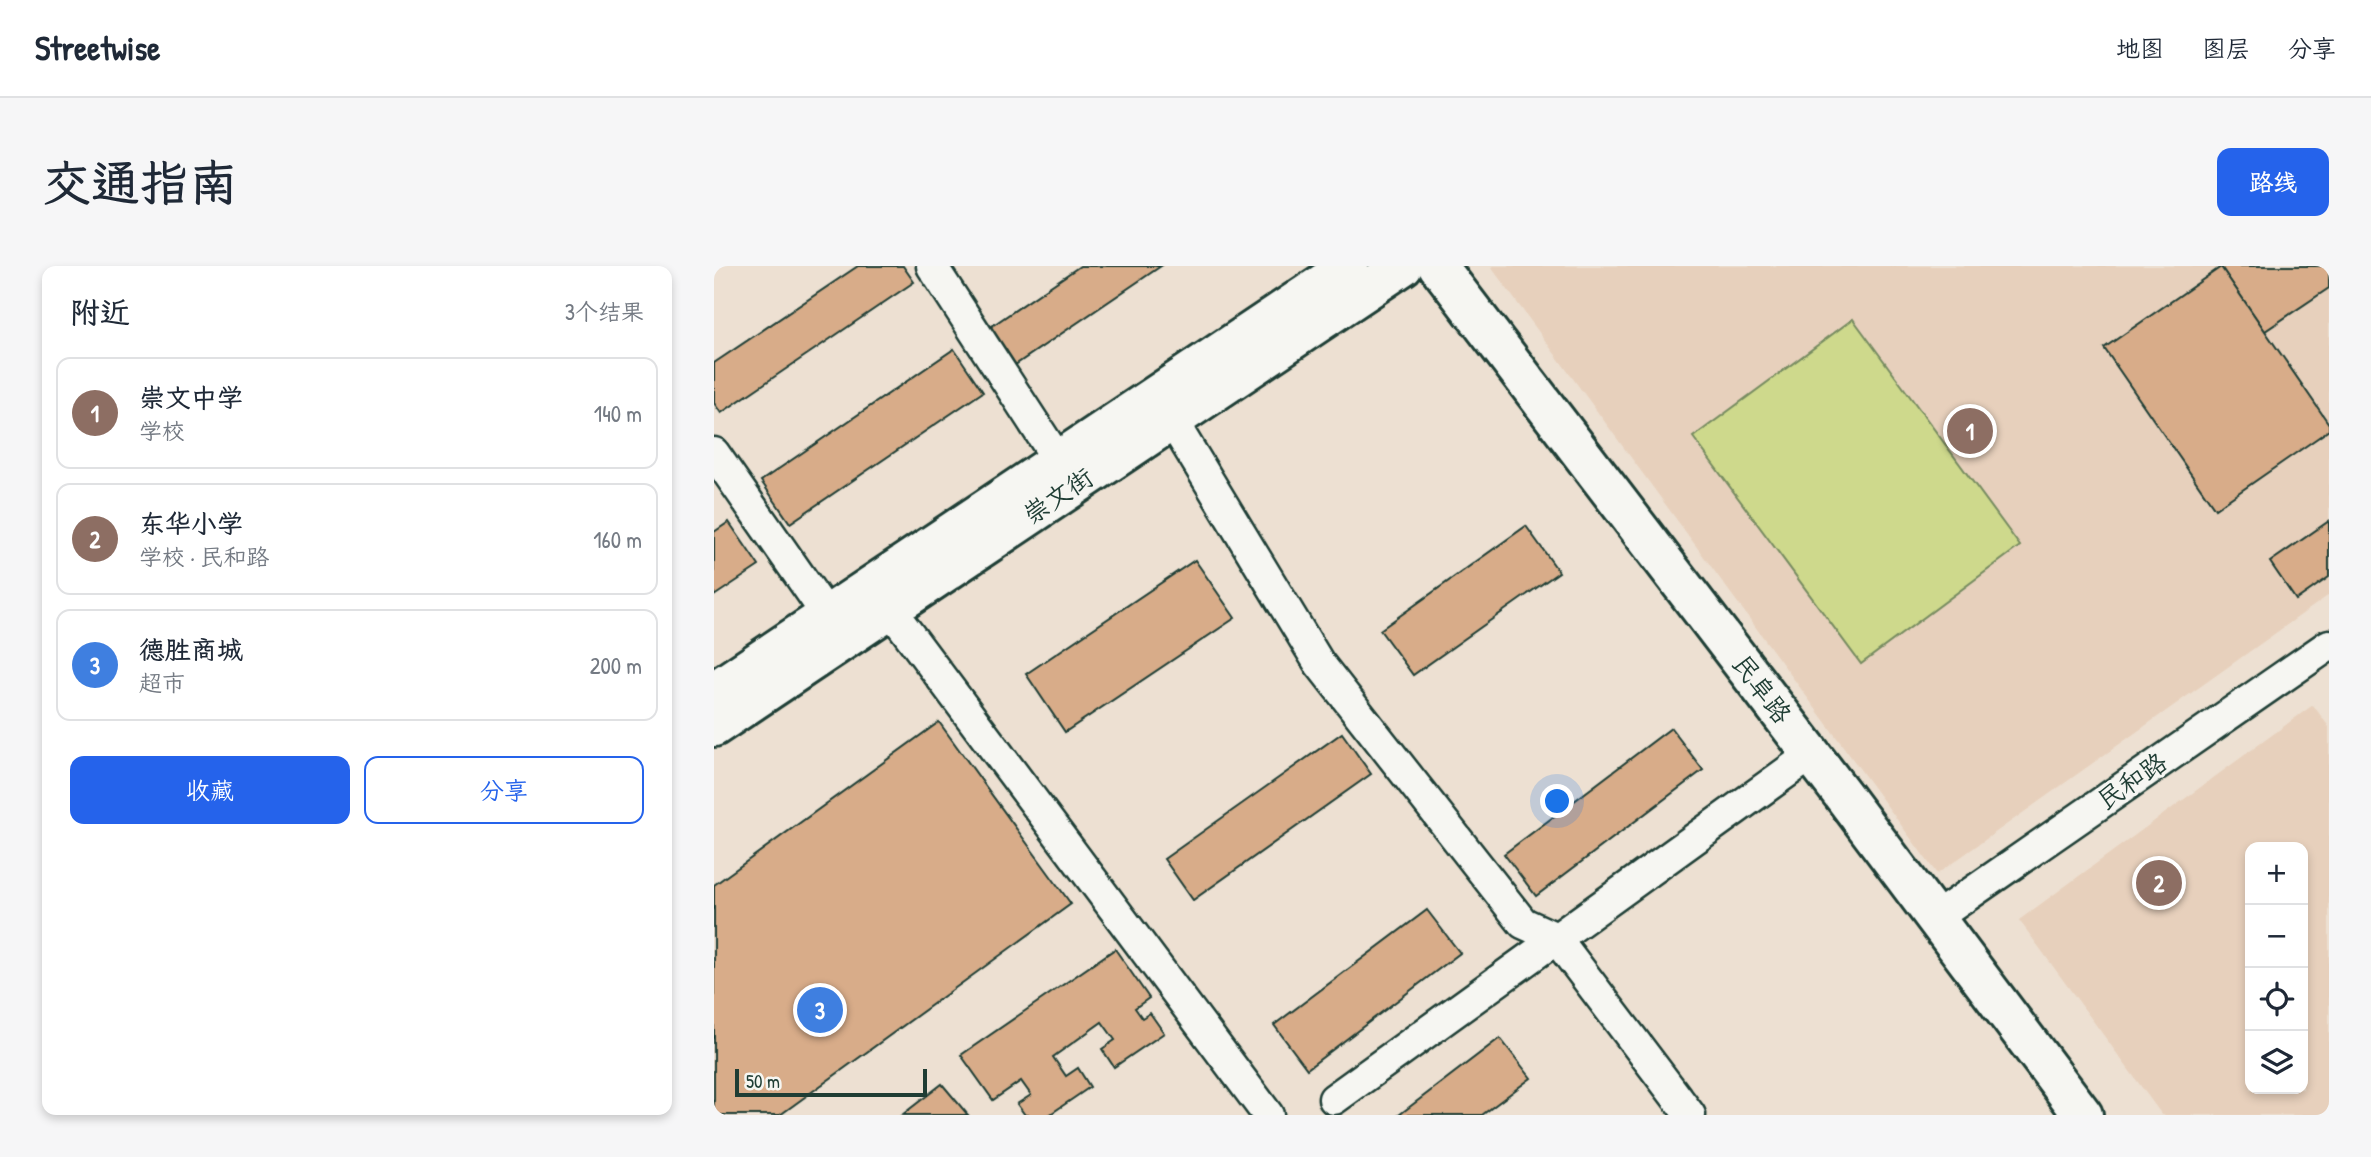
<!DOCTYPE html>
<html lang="zh">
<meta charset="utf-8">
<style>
body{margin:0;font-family:"Patrick Hand","LXGW WenKai TC",sans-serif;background:#f6f6f7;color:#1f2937}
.controls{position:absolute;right:21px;bottom:21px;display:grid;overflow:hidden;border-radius:14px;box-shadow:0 4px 10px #0003}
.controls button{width:63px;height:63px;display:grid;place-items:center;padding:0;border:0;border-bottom:2px solid #e0e1e3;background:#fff;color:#1f2937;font:35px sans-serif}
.scale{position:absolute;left:21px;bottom:18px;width:192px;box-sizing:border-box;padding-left:7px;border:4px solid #1f3d34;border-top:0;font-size:19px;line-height:24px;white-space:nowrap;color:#1f3d34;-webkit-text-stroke:5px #f6f6f2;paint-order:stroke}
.you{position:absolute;left:844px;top:536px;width:24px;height:24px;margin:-18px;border:5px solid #fff;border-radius:50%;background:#1a73e8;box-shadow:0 0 0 10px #1a73e833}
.badge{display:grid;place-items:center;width:46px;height:46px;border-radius:50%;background:#2563eb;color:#fff;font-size:23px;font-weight:700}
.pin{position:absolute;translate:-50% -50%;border:4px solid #fff;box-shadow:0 2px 7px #0006}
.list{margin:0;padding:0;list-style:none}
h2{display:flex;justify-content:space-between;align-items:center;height:91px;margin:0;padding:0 28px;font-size:30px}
h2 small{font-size:23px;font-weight:400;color:#747a83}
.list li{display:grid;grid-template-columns:46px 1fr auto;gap:21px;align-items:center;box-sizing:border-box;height:112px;margin:0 14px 14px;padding:0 14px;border:2px solid #e0e1e3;border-radius:14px}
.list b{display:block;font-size:26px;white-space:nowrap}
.list p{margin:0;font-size:23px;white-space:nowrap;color:#747a83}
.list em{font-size:23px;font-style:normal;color:#747a83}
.actions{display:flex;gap:14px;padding:21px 28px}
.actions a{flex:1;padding:16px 0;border:2px solid #2563eb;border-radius:14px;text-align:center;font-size:24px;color:#2563eb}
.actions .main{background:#2563eb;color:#fff}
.icon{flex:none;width:38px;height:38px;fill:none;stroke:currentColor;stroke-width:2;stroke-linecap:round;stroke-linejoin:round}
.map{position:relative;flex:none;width:1615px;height:849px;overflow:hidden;border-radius:14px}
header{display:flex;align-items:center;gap:42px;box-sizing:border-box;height:98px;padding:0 35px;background:#fff;border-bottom:2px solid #e0e1e3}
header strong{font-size:33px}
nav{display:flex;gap:38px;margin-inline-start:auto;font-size:24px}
.intro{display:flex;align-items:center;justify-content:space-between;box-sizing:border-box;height:168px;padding:0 42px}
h1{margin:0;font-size:49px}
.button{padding:18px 32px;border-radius:14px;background:#2563eb;color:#fff;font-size:24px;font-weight:700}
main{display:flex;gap:42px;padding:0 42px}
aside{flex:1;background:#fff;border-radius:14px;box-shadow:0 4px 10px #0003}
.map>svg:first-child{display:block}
</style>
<header>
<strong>Streetwise</strong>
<nav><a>地图</a><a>图层</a><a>分享</a></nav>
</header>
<div class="intro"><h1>交通指南</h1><a class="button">路线</a></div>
<main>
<aside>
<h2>附近<small>3个结果</small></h2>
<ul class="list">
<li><span class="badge" style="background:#8d6e63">1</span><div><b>崇文中学</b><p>学校</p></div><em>140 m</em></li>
<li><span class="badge" style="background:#8d6e63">2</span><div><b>东华小学</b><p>学校 · 民和路</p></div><em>160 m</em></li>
<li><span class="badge" style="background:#3f7fe0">3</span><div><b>德胜商城</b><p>超市</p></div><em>200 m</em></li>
</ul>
<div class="actions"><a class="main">收藏</a><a>分享</a></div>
</aside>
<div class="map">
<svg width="1615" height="849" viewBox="0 0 1615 849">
<rect width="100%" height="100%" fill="#ede0d2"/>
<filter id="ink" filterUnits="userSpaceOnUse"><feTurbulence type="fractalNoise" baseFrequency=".0143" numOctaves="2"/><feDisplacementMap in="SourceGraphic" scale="14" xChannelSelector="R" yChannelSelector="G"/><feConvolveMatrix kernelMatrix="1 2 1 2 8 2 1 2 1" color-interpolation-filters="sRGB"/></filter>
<g filter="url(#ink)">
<g fill="#e7d0bc" fill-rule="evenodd">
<polygon points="779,0 1615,0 1615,329 1223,608 777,1"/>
<path d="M1599,439L1615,461V849H1448L1305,654ZM1589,581V823H1536V581Z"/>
</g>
<polygon fill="#ced98c" stroke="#768b60" stroke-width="2" points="1139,53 1306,280 1147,398 979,171"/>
<g fill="#d8ac89" stroke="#1f3d34" stroke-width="2">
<polygon points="144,0 189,0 200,16 7,147 0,137 0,97"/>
<polygon points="366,0 447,0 301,99 275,62"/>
<polygon points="1509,0 1615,0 1615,22 1551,65 1507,1"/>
<polygon points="1507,1 1615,158 1615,164 1501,243 1390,82"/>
<polygon points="240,83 269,126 76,257 47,215"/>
<polygon points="1615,255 1615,311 1582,334 1556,296"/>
<polygon points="15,256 45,300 0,330 0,266"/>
<polygon points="812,260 845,306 699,409 666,364"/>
<polygon points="481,294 521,352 351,466 312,408"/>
<polygon points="225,456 357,638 66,849 0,849 0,619"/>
<polygon points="957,462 989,504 822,630 790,588"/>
<polygon points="628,467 657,508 479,634 450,593"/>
<polygon points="713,644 746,687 593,803 560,759"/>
<polygon points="401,683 435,732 421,742 428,752 436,747 450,767 400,801 388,783 401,774 388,756 339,791 352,810 364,802 376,821 335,849 311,849 303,838 317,829 307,815 279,834 247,789"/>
<polygon points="786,772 817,812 768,849 685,849"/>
<polygon points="228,818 254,849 188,849"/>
</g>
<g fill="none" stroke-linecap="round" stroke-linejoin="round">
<defs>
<g id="street">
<polyline points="218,0 344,194"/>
<polyline points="448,138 605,397 809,657 842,672 976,849"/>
<polyline points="0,187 113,349"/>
<polyline points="176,343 554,849"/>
<polyline points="1221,652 1615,379"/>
<polyline points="620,833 1098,488"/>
</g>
<g id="secondary">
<polyline points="724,0 1131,532 1369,849"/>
<polyline points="0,425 635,0"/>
<polyline points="0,461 689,0"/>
</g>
</defs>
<use href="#street" stroke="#1f3d34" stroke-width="35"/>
<use href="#secondary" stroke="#1f3d34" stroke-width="44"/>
<use href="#street" stroke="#f6f6f2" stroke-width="30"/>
<use href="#secondary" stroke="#f6f6f2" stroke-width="38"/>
</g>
</g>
<g text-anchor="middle" stroke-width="6" stroke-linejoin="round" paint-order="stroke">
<g font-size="26" fill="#1f3d34" stroke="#f6f6f2">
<text transform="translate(344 230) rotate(-34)" y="9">崇文街</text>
<text transform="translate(1048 423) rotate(53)" y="9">民阜路</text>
<text transform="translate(1418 515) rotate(-35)" y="9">民和路</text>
</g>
</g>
</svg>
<div class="controls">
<button>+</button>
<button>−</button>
<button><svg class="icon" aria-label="locate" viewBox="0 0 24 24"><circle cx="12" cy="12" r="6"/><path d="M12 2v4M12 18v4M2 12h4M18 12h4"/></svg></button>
<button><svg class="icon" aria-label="layers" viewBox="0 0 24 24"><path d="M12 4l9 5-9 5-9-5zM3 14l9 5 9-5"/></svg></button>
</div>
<div class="scale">50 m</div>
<div class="you"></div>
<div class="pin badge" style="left:1256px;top:165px;background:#8d6e63">1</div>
<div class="pin badge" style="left:1445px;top:617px;background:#8d6e63">2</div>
<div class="pin badge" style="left:106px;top:744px;background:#3f7fe0">3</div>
</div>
</main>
